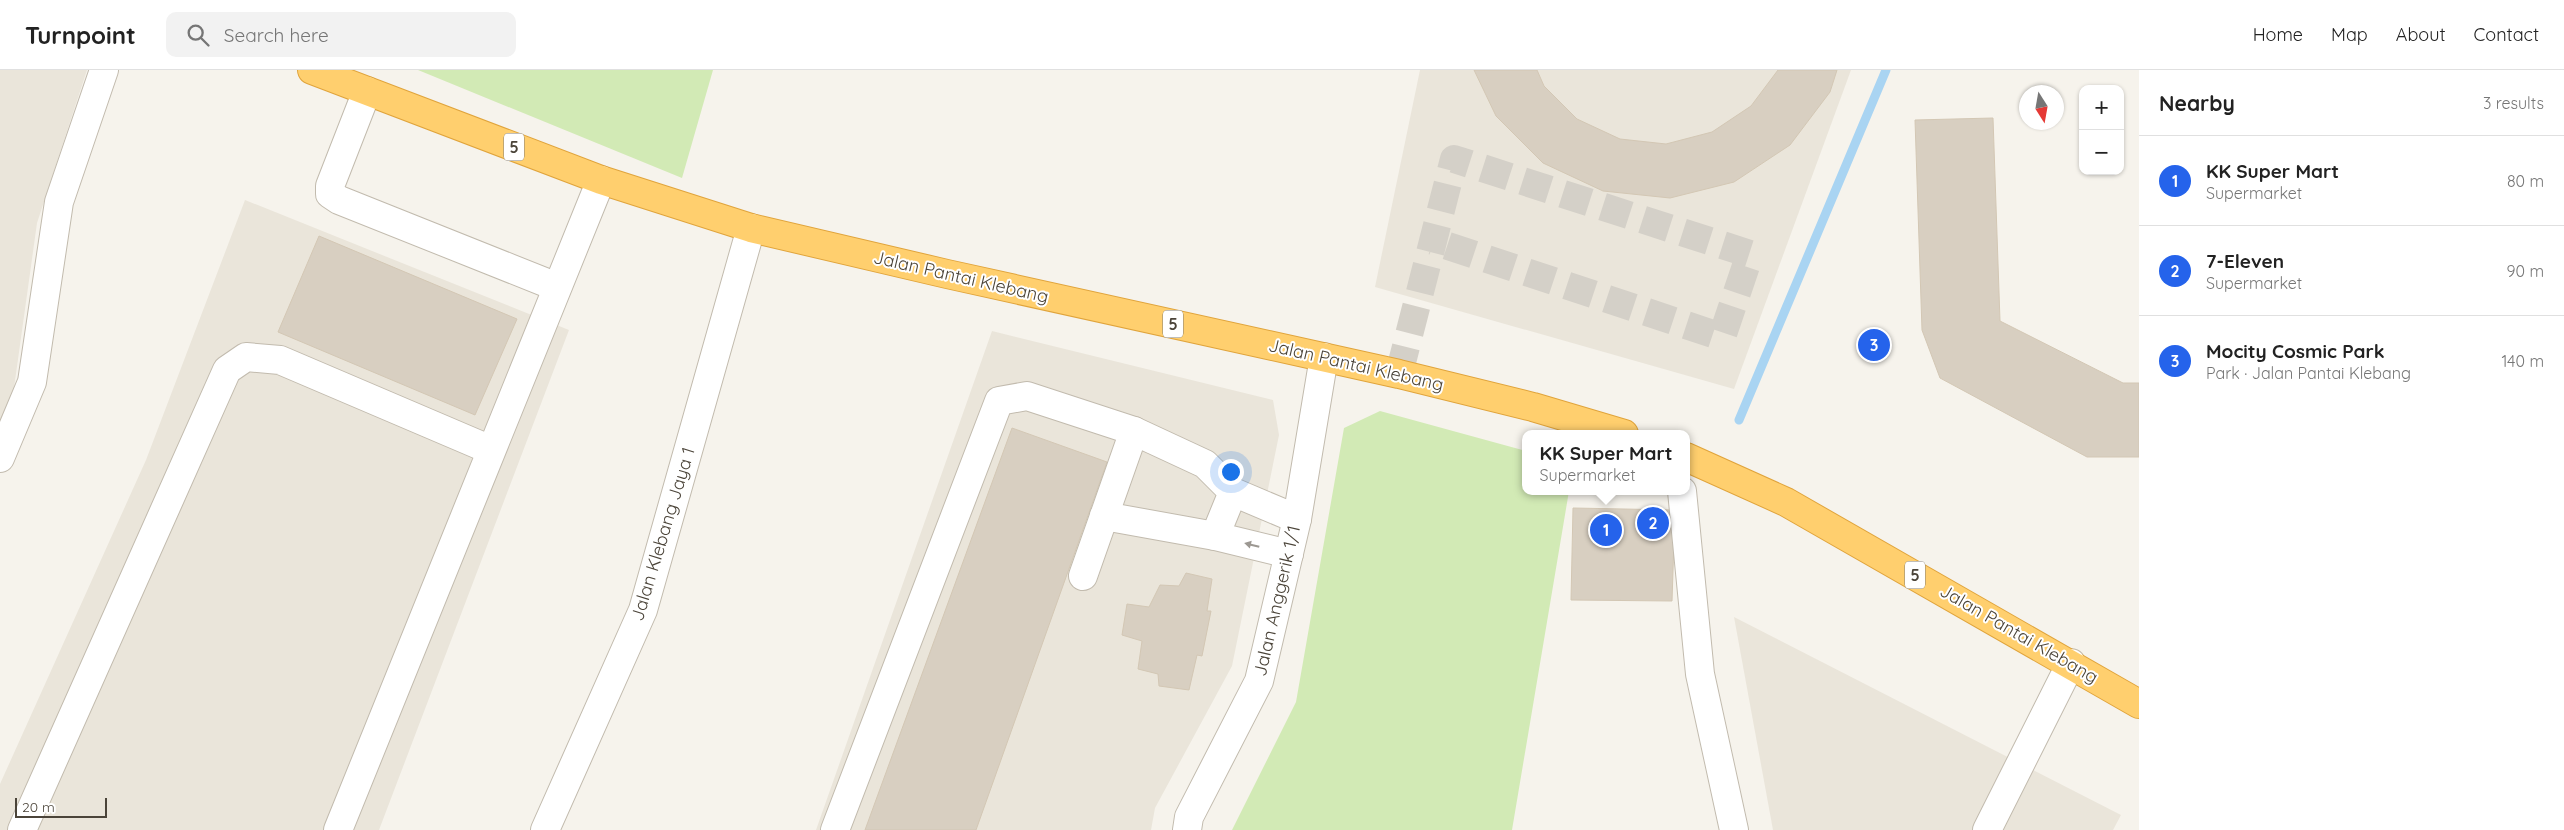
<!DOCTYPE html>
<meta charset="utf-8">
<style>
body{margin:0;font-family:Quicksand,sans-serif;background:#f2f2f2;color:#222}
.controls{position:absolute;right:15px;top:15px;display:grid;overflow:hidden;border-radius:10px;box-shadow:0 1px 4px #0004}
.controls button{width:45px;height:45px;display:grid;place-items:center;padding:0;border:0;border-bottom:1px solid #e0e0e0;background:#fff;color:#222;font:25px sans-serif}
.compass{position:absolute;left:2019px;top:15px;width:45px;height:45px;border-radius:50%;background:#fff;box-shadow:0 1px 4px #0004;rotate:169deg}
.scale{position:absolute;left:15px;bottom:12px;width:92px;box-sizing:border-box;padding-left:5px;border:2px solid #4b4439;border-top:0;font-size:14px;line-height:18px;white-space:nowrap;color:#4b4439;-webkit-text-stroke:4px #fff;paint-order:stroke}
.you{position:absolute;left:1230px;top:401px;width:18px;height:18px;margin:-12px;border:4px solid #fff;border-radius:50%;background:#1a73e8;box-shadow:0 0 0 8px #1a73e833}
.badge{display:grid;place-items:center;width:32px;height:32px;border-radius:50%;background:#2563eb;color:#fff;font-size:16px;font-weight:700}
.pin{position:absolute;translate:-50% -50%;border:2px solid #fff;box-shadow:0 1px 5px #0006}
.popup{position:absolute;left:1522px;top:360px;width:168px;height:65px;box-sizing:border-box;display:grid;place-content:center;border-radius:10px;background:#fff;filter:drop-shadow(0 1px 4px #0005);font-size:16px;white-space:nowrap;color:#767676}
.popup b{font-size:19px;color:#222}
.popup::after{content:'';position:absolute;left:50%;top:100%;margin-left:-10px;border:10px solid transparent;border-top-color:#fff}
.list{margin:0;padding:0;list-style:none}
h2{display:flex;justify-content:space-between;align-items:center;height:65px;margin:0;padding:0 20px;font-size:21px}
h2 small{font-size:16px;font-weight:400;color:#767676}
.list li{display:grid;grid-template-columns:32px 1fr auto;gap:15px;align-items:center;box-sizing:border-box;height:90px;padding:0 20px;border-top:1px solid #e0e0e0}
.list b{display:block;font-size:19px;white-space:nowrap}
.list p{margin:0;font-size:16px;white-space:nowrap;color:#767676}
.list em{font-size:16px;font-style:normal;color:#767676}
.icon{flex:none;width:28px;height:28px;fill:none;stroke:currentColor;stroke-width:2;stroke-linecap:round;stroke-linejoin:round}
.map{position:relative;flex:none;width:2139px;height:760px;overflow:hidden}
header{display:flex;align-items:center;gap:30px;box-sizing:border-box;height:70px;padding:0 25px;background:#fff;border-bottom:1px solid #e0e0e0}
header strong{font-size:24px}
nav{display:flex;gap:28px;margin-inline-start:auto;font-size:18px}
.search{width:350px;height:45px;background:#f2f2f2;display:flex;align-items:center;gap:12px;box-sizing:border-box;padding:0 18px;border-radius:10px;color:#767676;font-size:19px}
main{display:flex}
aside{flex:1;background:#fff}
.map>svg:first-child{display:block}
</style>
<header>
<strong>Turnpoint</strong>
<div class="search"><svg class="icon" aria-label="search" viewBox="0 0 24 24"><circle cx="10" cy="10" r="6"/><path d="M15 15l6 6"/></svg>Search here</div>
<nav><a>Home</a><a>Map</a><a>About</a><a>Contact</a></nav>
</header>
<main>
<div class="map">
<svg width="2139" height="760" viewBox="0 0 2139 760">
<rect width="100%" height="100%" fill="#f6f3ec"/>
<g fill="#eae5da">
<polygon points="0,0 87,0 37,153 14,318 0,351"/>
<polygon points="1420,0 1851,0 1734,319 1375,217"/>
<polygon points="245,130 569,260 379,760 0,760 0,714 146,390"/>
<polygon points="992,261 1273,330 1279,365 1232,596 1155,738 1151,760 816,760"/>
<polygon points="1734,547 2121,745 2113,760 1773,760"/>
</g>
<g fill="#d2eab5">
<polygon points="418,0 713,0 682,108"/>
<polygon points="1380,341 1526,381 1526,421 1569,421 1512,760 1232,760 1296,632 1344,358"/>
</g>
<g fill="none" stroke-linecap="round" stroke-linejoin="round">
<polyline stroke="#a9d4f2" stroke-width="9" points="1739,350 1886,0"/>
</g>
<g fill="#d8cfc1" stroke="#d3c7b4">
<polygon points="1474,0 1537,0 1544,16 1577,49 1620,69 1666,74 1712,62 1751,36 1778,0 1837,0 1830,22 1790,75 1734,112 1670,128 1603,121 1543,93 1496,46"/>
<polygon points="1993,48 2000,251 2123,313 2139,313 2139,387 2087,387 1940,308 1922,260 1915,50"/>
<polygon points="319,166 517,249 475,345 278,262"/>
<polygon points="1012,358 1107,392 976,760 865,760"/>
<polygon points="1573,438 1675,440 1672,531 1571,530"/>
<polygon points="1186,503 1212,509 1207,541 1211,541 1202,586 1197,585 1189,620 1159,616 1158,604 1138,599 1142,571 1122,565 1127,534 1149,537 1160,515 1179,516"/>
</g>
<g fill="none" stroke-linecap="round" stroke-linejoin="round">
<polyline stroke="#d4d0c8" stroke-width="28" stroke-dasharray="28 14" stroke-linecap="butt" points="1399,304 1454,89 1750,184 1722,267 1433,171"/>
<defs>
<g id="minor">
<polyline points="367,21 330,116 330,124 339,130 557,217"/>
<polyline points="0,388 32,312 59,132 104,0"/>
<polyline points="1682,421 1700,604 1734,760"/>
<polyline points="1233,422 1297,449"/>
<polyline points="1104,446 1215,466 1289,484"/>
<polyline points="1083,506 1134,361"/>
<polyline points="22,760 227,300 246,287 280,290 491,380"/>
<polyline points="338,760 601,110"/>
<polyline points="545,760 643,540 751,158"/>
<polyline points="835,760 999,331 1027,326 1134,361 1205,394 1233,422 1215,466"/>
<polyline points="1187,760 1189,747 1259,611 1297,449 1324,287"/>
<polyline points="1987,760 2071,593"/>
</g>
<g id="highway">
<polyline points="312,0 601,110 751,158 947,204 1399,304 1533,337 1624,364"/>
<polyline points="1686,387 1786,432 2139,634"/>
</g>
</defs>
<use href="#minor" stroke="#c2bbae" stroke-width="30"/>
<use href="#highway" stroke="#e0a43c" stroke-width="30"/>
<use href="#minor" stroke="#fff" stroke-width="28"/>
<use href="#highway" stroke="#ffcf6e" stroke-width="28"/>
</g>
<defs><path id="oneway-solid" d="M-6-.8H1V-3.2L6.5 0L1 3.2V.8H-6Z" transform="scale(1.25)"/></defs>
<use fill="#9c9892" href="#oneway-solid" transform="translate(1252 475) rotate(-166)"/>
<g text-anchor="middle" stroke-width="4" stroke-linejoin="round" paint-order="stroke">
<g fill="#fff" stroke="#817c74" stroke-width="1">
<rect x="504" y="63.5" width="20" height="27" rx="4"/>
<rect x="1163" y="240.5" width="20" height="27" rx="4"/>
<rect x="1905" y="491.5" width="20" height="27" rx="4"/>
</g>
<g font-size="16" font-weight="bold" fill="#4b4439">
<text x="514" y="83">5</text>
<text x="1173" y="260">5</text>
<text x="1915" y="511">5</text>
</g>
<g font-size="18" fill="#4b4439" stroke="#fff">
<text transform="translate(961 207) rotate(13)" y="6">Jalan Pantai Klebang</text>
<text transform="translate(1356 295) rotate(13)" y="6">Jalan Pantai Klebang</text>
<text transform="translate(663 464) rotate(-73)" y="6">Jalan Klebang Jaya 1</text>
<text transform="translate(1277 531) rotate(-77)" y="6">Jalan Anggerik 1/1</text>
<text transform="translate(2019 564) rotate(30)" y="6">Jalan Pantai Klebang</text>
</g>
</g>
</svg>
<div class="controls">
<button>+</button>
<button>−</button>
</div>
<svg class="compass" viewBox="-18 -18 36 36"><path d="M0-13l5 13h-10z" fill="#e53935"/><path d="M0 13l5-13h-10z" fill="#767676"/></svg>
<div class="scale">20 m</div>
<div class="you"></div>
<div class="pin badge" style="left:1606px;top:460px">1</div>
<div class="popup"><b>KK Super Mart</b>Supermarket</div>
<div class="pin badge" style="left:1653px;top:453px">2</div>
<div class="pin badge" style="left:1874px;top:275px">3</div>
</div>
<aside>
<h2>Nearby<small>3 results</small></h2>
<ul class="list">
<li><span class="badge">1</span><div><b>KK Super Mart</b><p>Supermarket</p></div><em>80 m</em></li>
<li><span class="badge">2</span><div><b>7-Eleven</b><p>Supermarket</p></div><em>90 m</em></li>
<li><span class="badge">3</span><div><b>Mocity Cosmic Park</b><p>Park · Jalan Pantai Klebang</p></div><em>140 m</em></li>
</ul>
</aside>
</main>
